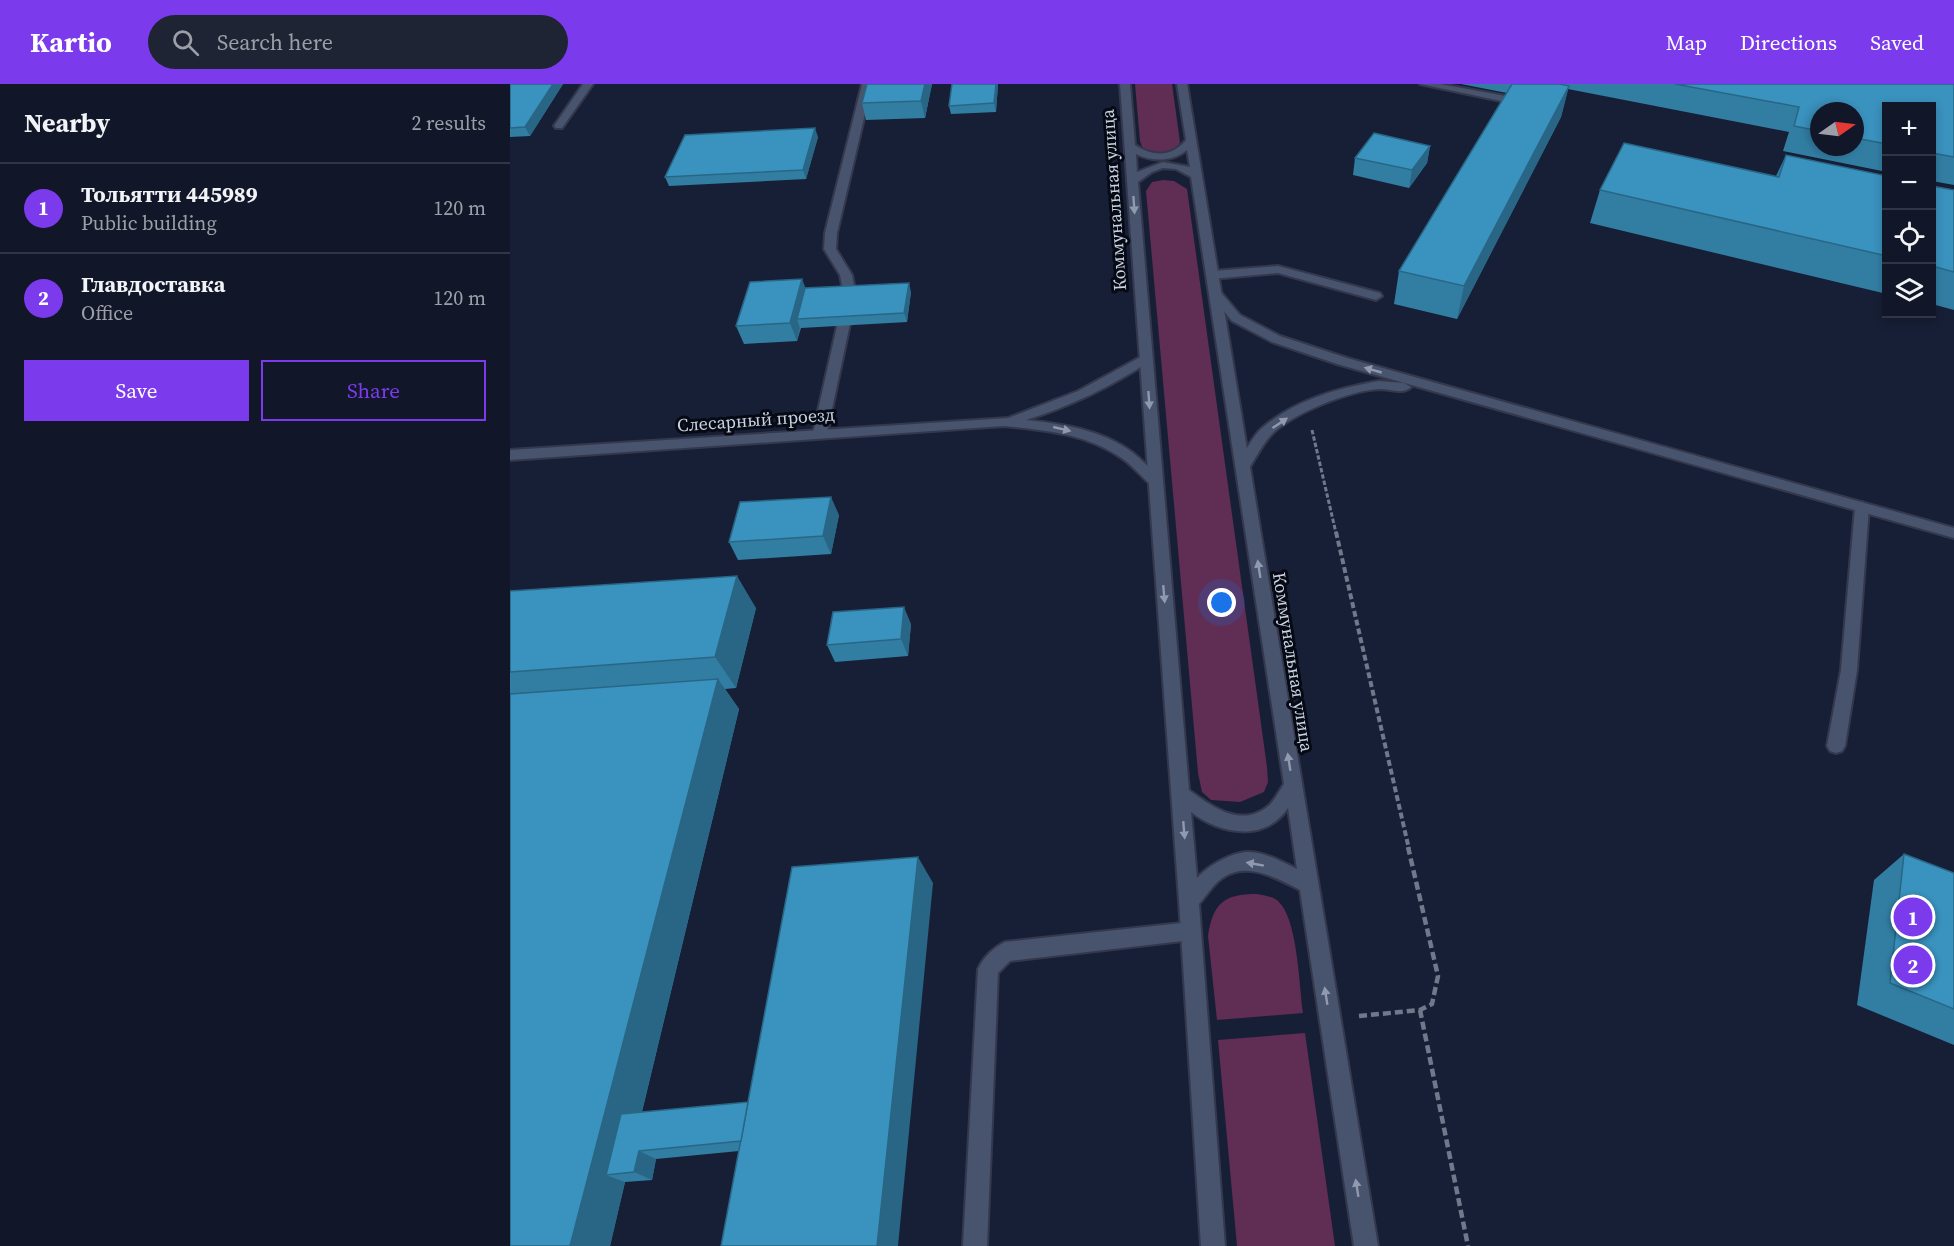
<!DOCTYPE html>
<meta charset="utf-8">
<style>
body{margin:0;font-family:"Source Serif 4",serif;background:#1e2434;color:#f1f3f6}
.controls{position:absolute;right:18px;top:18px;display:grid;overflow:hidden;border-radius:0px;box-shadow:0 3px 9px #0003}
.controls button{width:54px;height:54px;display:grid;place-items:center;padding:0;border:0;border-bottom:2px solid #303645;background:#111728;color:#f1f3f6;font:30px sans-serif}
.compass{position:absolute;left:1300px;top:18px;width:54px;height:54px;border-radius:50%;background:#111728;box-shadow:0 3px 9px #0003;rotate:76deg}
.you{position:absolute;left:712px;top:519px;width:21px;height:21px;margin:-15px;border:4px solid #fff;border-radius:50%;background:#1a73e8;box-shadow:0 0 0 9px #1a73e833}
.badge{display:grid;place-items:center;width:39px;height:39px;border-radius:50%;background:#7c3aed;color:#fff;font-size:20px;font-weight:700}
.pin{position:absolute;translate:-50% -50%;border:3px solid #fff;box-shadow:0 2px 6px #0006}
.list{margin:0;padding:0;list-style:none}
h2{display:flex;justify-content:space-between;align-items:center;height:78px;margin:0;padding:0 24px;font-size:26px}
h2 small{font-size:20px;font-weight:400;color:#9c9fa8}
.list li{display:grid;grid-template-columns:39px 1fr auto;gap:18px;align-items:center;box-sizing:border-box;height:90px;padding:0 24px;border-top:2px solid #303645}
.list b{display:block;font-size:22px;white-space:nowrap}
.list p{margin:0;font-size:20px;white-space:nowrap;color:#9c9fa8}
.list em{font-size:20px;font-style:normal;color:#9c9fa8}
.actions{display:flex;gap:12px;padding:18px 24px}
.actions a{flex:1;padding:14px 0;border:2px solid #7c3aed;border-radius:0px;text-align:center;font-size:21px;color:#7c3aed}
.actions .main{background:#7c3aed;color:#fff}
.icon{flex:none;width:33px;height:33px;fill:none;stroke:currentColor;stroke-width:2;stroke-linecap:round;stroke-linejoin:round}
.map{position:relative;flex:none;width:1444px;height:1162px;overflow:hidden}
header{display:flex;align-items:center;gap:36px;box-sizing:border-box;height:84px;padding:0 30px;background:#7c3aed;color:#fff}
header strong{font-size:28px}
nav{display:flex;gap:33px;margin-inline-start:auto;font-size:21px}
.search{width:420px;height:54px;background:#1e2434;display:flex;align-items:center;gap:15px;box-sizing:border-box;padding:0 21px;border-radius:33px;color:#9c9fa8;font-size:22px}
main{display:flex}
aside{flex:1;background:#111728}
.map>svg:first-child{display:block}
</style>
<header>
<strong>Kartio</strong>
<div class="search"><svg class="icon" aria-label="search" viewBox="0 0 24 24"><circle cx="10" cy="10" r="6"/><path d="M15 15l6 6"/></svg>Search here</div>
<nav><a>Map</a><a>Directions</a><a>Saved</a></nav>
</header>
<main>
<aside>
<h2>Nearby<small>2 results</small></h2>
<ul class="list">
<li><span class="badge">1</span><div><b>Тольятти 445989</b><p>Public building</p></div><em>120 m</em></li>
<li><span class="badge">2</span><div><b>Главдоставка</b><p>Office</p></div><em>120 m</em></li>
</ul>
<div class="actions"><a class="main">Save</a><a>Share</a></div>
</aside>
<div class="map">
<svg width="1444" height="1162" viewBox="0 0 1444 1162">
<rect width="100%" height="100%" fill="#171f36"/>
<g fill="#602d54">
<polygon points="625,0 662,0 670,58 668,64 650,69 633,65 630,57"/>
<polygon points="653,96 664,97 677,105 757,683 758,698 754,708 730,718 701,716 692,708 688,689 636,107 642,98"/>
<path d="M747,810C755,812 763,812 769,818C788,837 789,902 793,929L707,936L698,852C703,819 714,810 747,810Z"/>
<polygon points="795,949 825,1162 727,1162 708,956"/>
</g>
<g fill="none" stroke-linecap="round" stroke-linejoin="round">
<defs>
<g id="service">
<polygon points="73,0 83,0 52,44 46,44 44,42"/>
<polygon points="352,0 362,0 327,149 326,165 342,191 346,211 317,349 310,354 303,349 334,211 330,191 314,165 315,149"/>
<polygon points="910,0 930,0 996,12 1001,15 996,18"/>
<polygon points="768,182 870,209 872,212 866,216 768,189 702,195 696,191 702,187"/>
<polygon points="1352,418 1359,423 1347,586 1335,662 1332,667 1326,669 1320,667 1317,662 1331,586 1345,423"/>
<path d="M681,838L688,840L691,847L688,854L681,856L500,877L488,889L477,1162H453L468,885C473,874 484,863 495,858Z"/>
</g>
<g id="minor">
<polygon points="705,205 709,206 730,231 770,252 837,274 1444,444 1444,454 827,280 762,258 722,237 699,209"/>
<path d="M869,297L894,299L901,303C893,311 880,305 870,305C840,306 781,330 761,351C752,361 745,375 738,386H728L726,383C733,371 742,353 752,344C785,316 828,304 869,297Z"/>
</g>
<path id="tertiary" d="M636,270L642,274L640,277C602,302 561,322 516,336C553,340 592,346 622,368C632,376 641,385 650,394L652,397L645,402L640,400C631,392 623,382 613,375C578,350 536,346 494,342L0,376V366L498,334L568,307Z"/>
<path id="secondary" d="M610,0H620L625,61C643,73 662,73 676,56L667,0H677L868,1162H844L790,806C766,794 736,776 711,795C703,801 696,812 689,820L715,1162H691L669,817ZM677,66L680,83L653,78L627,88L626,70C643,78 662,78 677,66ZM653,84L666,85L681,93L774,700C769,707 764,718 757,723C730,744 701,722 679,706L628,98L642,88ZM778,724L787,785C773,778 753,767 737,768C720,769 698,782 687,794L681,728C710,750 754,759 778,724Z"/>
</defs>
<use href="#service" stroke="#34384c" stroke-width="4"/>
<use href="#minor" stroke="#34384c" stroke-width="4"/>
<use href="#tertiary" stroke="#34384c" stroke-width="4"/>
<use href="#secondary" stroke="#34384c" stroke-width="4"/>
<polyline stroke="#71788b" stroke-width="3" stroke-dasharray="4.5 2" stroke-linecap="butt" points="802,346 826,449"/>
<polyline stroke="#71788b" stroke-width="4" stroke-dasharray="6 3" stroke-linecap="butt" points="826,448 899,765"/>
<g stroke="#71788b" stroke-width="4.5" stroke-dasharray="8 4" stroke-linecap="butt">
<polyline points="910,926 958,1162"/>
<polyline points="849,932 910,926 922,920 928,892 898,763"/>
</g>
<use href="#service" fill="#48536d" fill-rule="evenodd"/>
<use href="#minor" fill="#48536d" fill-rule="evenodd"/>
<use href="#tertiary" fill="#48536d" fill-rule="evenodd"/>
<use href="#secondary" fill="#48536d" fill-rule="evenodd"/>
</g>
<g fill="#327ea3" fill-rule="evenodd">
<polygon points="0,0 53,0 20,52 0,53"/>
<polygon points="357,0 422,0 415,34 356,36 352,19"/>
<polygon points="488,0 486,28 441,30 439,22"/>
<path d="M951,0H1444V101L1422,97V22H1377V88L1273,67L1279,48L1058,5L1051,33L947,235L884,220L889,187L997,9ZM1309,27H1345V63H1309Z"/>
<polygon points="308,53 296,95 159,102 155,93"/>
<polygon points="920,62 917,79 899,104 843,91 845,74"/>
<polygon points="1276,71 1377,92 1377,210 1080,139 1090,106 1266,92"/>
<polygon points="1422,102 1444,106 1444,226 1422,220"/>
<polygon points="295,204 401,208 397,238 291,244 287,257 234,260 226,242"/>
<polygon points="329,431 321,470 228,476 219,458"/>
<polygon points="0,507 246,524 226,604 215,605 229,625 132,1028 238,1018 423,799 229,1067 146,1075 142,1096 115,1098 100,1162 0,1162"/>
<polygon points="401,540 398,572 325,578 317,561"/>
<polygon points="1394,770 1444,789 1444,961 1347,921 1364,796"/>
</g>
<g fill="#296685">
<polygon points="43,0 53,0 20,52 15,43"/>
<polygon points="415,0 422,0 415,34 411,17"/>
<polygon points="486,0 488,0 486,28 484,19"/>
<polygon points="1059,2 1051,33 947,235 954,202"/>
<polygon points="305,44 308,53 296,95 293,86"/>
<polygon points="920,62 917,79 899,104 902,86"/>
<polygon points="292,195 299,213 287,235 290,244 287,257 280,239"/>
<polygon points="399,199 401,208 397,238 394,229"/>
<polygon points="321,413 329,431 321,470 313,452"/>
<polygon points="227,492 246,524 226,604 205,573"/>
<polygon points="394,523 401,540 398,572 391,555"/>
<polygon points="208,595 229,625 117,1089 96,1091 115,1098 100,1162 60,1162"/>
<polygon points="408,773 423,799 388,1162 367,1162"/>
<polygon points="129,1067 146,1075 142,1096 124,1088"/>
</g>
<g fill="#3a92be" stroke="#296685" stroke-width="1.5">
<polygon points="0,0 43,0 15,43 0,44"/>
<polygon points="357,0 415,0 411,17 352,19"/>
<polygon points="442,0 486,0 484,19 439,22"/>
<polygon points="1002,0 1050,0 1059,2 954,202 889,187"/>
<polygon points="1165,0 1444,0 1444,73 1422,69 1422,22 1377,22 1377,60 1345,54 1345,27 1309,27 1309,47 1284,42 1289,23"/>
<polygon points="305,44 293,86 155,93 175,51"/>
<polygon points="864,49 920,62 902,86 845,74"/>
<polygon points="1114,59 1269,93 1276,71 1377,92 1377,172 1090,106"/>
<polygon points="1422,102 1444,106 1444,188 1422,182"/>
<polygon points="292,195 280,239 226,242 240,198"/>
<polygon points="399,199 394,229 287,235 295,204"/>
<polygon points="321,413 313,452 219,458 230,418"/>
<polygon points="227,492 205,573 0,588 0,507"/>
<polygon points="394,523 391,555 317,561 323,528"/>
<polygon points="208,595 60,1162 0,1162 0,610"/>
<polygon points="1394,770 1444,789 1444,925 1380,899"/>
<polygon points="408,773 367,1162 211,1162 282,783"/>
<polygon points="238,1018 231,1057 129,1067 124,1088 96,1091 111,1030"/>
</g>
<defs><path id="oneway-solid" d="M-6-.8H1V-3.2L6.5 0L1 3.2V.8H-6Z" transform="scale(1.5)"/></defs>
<g fill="#9099ad">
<use href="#oneway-solid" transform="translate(624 121) rotate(86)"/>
<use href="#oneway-solid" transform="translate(863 286) rotate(-164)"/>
<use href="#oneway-solid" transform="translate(639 316) rotate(86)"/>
<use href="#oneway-solid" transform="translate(770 339) rotate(-34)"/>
<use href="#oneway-solid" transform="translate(552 345) rotate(13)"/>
<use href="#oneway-solid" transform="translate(749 485) rotate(-99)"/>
<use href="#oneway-solid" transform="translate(654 510) rotate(85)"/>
<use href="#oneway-solid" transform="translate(779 678) rotate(-99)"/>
<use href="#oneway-solid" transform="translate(674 746) rotate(85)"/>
<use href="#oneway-solid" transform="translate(745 780) rotate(-170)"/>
<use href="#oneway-solid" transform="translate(816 912) rotate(-99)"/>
<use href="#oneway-solid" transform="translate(847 1104) rotate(-99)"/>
</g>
<g text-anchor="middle" stroke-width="6" stroke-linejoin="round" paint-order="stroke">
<g font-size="18" fill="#cbd2e1" stroke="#060a14">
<text transform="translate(604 116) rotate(-94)" y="6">Коммунальная улица</text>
<text transform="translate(246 336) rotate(-4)" y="6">Слесарный проезд</text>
<text transform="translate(783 578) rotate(81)" y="6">Коммунальная улица</text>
</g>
</g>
</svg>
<div class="controls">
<button>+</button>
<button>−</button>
<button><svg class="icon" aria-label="locate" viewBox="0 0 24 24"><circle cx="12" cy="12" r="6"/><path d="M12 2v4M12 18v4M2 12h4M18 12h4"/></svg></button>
<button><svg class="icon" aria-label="layers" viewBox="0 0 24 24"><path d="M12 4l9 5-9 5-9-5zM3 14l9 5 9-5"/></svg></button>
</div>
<svg class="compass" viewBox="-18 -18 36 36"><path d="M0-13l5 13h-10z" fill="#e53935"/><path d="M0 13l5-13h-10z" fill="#9c9fa8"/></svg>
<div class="you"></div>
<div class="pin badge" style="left:1403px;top:833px">1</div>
<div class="pin badge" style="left:1403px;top:881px">2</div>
</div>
</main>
